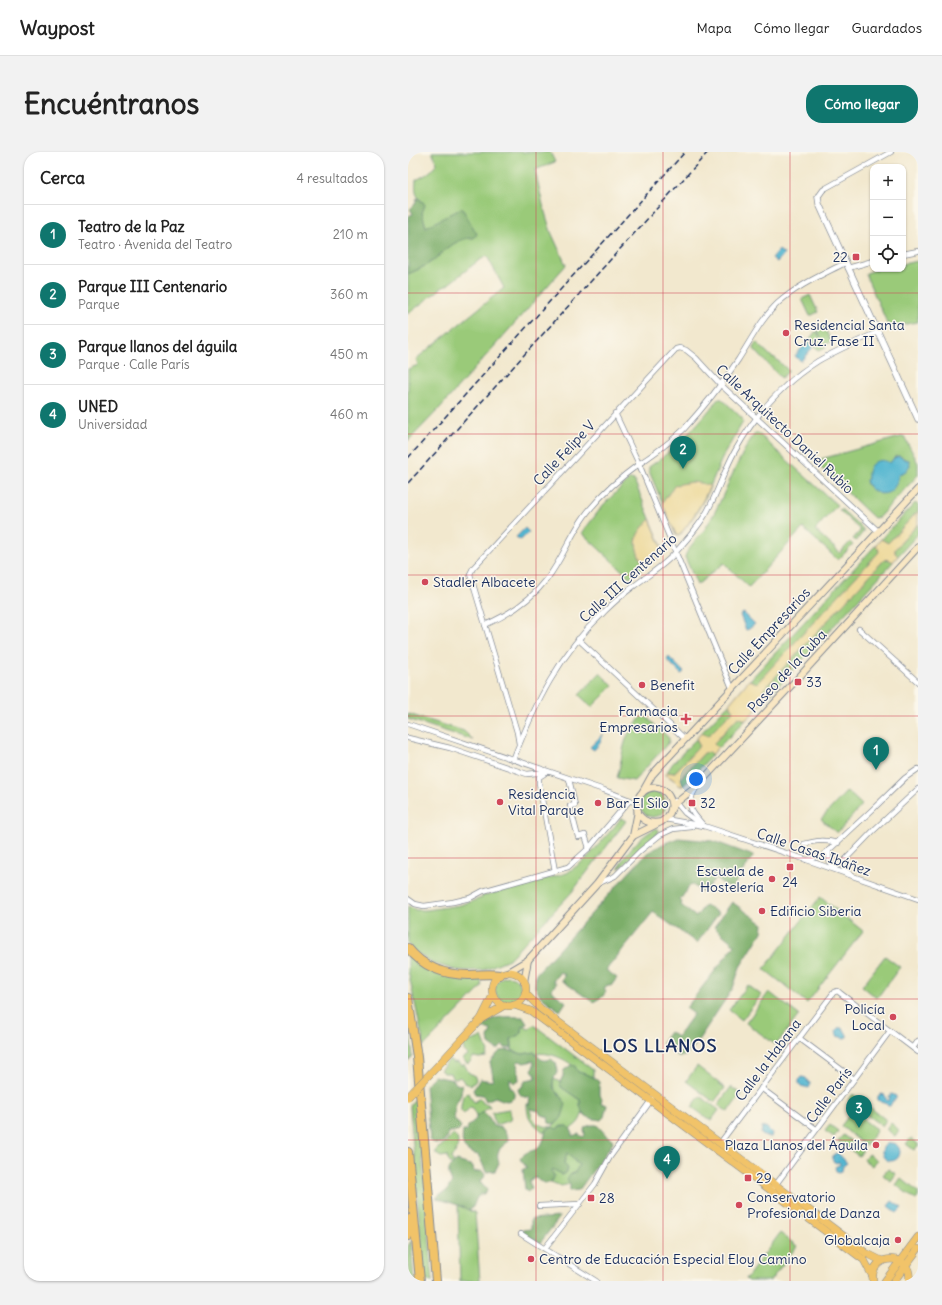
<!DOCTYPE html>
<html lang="es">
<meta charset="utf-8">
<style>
body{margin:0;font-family:Delius,sans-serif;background:#f2f2f2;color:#222}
.controls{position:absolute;right:12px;top:12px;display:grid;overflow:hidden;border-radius:8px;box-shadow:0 1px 3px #0004}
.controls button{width:36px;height:36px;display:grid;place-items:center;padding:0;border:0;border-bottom:1px solid #e0e0e0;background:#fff;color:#222;font:20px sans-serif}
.you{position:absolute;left:288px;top:627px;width:14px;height:14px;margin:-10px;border:3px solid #fff;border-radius:50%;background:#1a73e8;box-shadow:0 0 0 6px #1a73e833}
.badge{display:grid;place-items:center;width:26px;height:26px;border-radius:50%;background:#0f766e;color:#fff;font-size:13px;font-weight:700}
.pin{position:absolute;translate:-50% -33px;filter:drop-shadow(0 1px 2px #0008)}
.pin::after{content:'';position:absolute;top:21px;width:14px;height:12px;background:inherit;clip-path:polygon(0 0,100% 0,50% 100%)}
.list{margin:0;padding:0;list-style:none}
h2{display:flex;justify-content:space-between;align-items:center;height:52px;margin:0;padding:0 16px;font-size:17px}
h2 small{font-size:13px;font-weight:400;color:#767676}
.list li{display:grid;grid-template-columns:26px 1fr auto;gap:12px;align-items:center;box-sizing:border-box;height:60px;padding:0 16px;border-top:1px solid #e0e0e0}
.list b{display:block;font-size:15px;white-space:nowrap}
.list p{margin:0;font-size:13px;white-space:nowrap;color:#767676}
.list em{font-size:13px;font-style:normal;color:#767676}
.icon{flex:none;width:22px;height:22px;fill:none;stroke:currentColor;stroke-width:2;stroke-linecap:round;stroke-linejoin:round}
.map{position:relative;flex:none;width:510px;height:1129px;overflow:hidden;border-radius:16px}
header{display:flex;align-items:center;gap:24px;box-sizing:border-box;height:56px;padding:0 20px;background:#fff;border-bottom:1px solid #e0e0e0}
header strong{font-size:19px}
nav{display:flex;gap:22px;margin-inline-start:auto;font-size:14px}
.intro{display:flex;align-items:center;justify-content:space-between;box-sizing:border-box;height:96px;padding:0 24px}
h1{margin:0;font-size:28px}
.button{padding:10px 18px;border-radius:16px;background:#0f766e;color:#fff;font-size:14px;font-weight:700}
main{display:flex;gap:24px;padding:0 24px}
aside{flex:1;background:#fff;border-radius:16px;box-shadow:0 1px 3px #0004}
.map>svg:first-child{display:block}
</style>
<header>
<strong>Waypost</strong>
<nav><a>Mapa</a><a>Cómo llegar</a><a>Guardados</a></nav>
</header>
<div class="intro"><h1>Encuéntranos</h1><a class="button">Cómo llegar</a></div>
<main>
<aside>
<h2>Cerca<small>4 resultados</small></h2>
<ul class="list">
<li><span class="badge">1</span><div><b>Teatro de la Paz</b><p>Teatro · Avenida del Teatro</p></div><em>210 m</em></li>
<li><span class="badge">2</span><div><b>Parque III Centenario</b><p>Parque</p></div><em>360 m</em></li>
<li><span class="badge">3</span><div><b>Parque llanos del águila</b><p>Parque · Calle París</p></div><em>450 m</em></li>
<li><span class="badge">4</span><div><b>UNED</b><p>Universidad</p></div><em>460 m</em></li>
</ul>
</aside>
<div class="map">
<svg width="510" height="1129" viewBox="0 0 510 1129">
<rect width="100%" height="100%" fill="#fbf7ec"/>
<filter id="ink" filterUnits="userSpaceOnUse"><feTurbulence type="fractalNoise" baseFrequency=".025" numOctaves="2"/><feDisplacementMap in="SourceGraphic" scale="8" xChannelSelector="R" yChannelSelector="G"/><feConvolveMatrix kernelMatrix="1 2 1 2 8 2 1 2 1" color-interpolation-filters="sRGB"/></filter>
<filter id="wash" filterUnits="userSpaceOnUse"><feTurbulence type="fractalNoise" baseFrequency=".012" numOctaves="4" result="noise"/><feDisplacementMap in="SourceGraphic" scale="16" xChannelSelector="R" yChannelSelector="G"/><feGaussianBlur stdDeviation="0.9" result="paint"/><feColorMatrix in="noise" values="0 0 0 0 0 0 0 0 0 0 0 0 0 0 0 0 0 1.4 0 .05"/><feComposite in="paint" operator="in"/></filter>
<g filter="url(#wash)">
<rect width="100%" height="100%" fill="#f2e8ce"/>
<g fill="#9aca79" stroke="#5a7c6c" fill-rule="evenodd">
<path d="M24,0H142L147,10L127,18L136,57L143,80L158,113L31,257L0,289V217L10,213L8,207L96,136L79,104L70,109L38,134L35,135L0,162V122C7,119 16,115 23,110C36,100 48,85 66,85L18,75L14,61L15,50C7,44 7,39 8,28C16,24 24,20 29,11Z"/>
<polygon points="510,109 510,170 481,175 459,126 458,121 471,117 495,117 495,112"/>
<polygon points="402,143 410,160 402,164 394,147"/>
<polygon points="416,174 423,190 416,193 418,195 411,198 400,189 408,179 413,186 409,177"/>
<polygon points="348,190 365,206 366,205 381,219 373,226 345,196"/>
<path d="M310,247H314L334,266L335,270L315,304L298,344L288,361L271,384L268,383L241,319V315C269,296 289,274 310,247Z"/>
<path d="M347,281H350L370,300L429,353L407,378L432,401L442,390L445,393L430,408L395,376L341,435L316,411L289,433L277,405C279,396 291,385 297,377C312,354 320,329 333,305C337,296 342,289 347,281Z"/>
<path d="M496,284L510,311V323L471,365L466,366L406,309ZM488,304C494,303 496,308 501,308L502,313L496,320L491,322L490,328L480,340L472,342L459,333L458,328L483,312L484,308Z"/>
<polygon points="222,327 226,328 255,398 234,417 222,426 174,381 196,352"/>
<polygon points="507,351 510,353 510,359 482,389 480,391 473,387"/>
<polygon points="433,357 455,377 455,380 448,389 445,387 452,379 451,377 431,358"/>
<polygon points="510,372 510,382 490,404 487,401 487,397"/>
<polygon points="467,394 470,396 471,400 349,532 342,528"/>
<polygon points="480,407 485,410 359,546 358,542 355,538 476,408"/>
<polygon points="192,521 205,534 184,555 171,543"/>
<polygon points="321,552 325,559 300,584 293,581"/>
<polygon points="0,562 56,579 65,588 0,567"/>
<path d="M236,563L261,586V590L226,629L209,626C214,609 214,591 223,577C226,572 232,567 236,563Z"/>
<polygon points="330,565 338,568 310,596 306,592 307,590"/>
<polygon points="288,587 291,593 289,597 266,621 259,620 265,611"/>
<polygon points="299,600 304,603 275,634 273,626 296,601"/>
<polygon points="439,639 454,653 429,681 413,667"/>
<circle cx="245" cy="652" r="13"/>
<polygon points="213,666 218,669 164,740 101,807 75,818 59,819 47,818 25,811 6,799 0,792 0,754 8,758 19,758 52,753 74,746 74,744 159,721 177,708 207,674"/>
<path d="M249,676L251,678V680L211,717C213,704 236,681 249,676Z"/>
<polygon points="412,745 455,779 399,851 356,817"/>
<polygon points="0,801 52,826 73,826 74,835 16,894 0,818"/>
<polygon points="477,804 492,815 469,846 454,834"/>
<circle cx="100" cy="837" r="13"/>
<polygon points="340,833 353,843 334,868 321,858"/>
<polygon points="361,840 391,863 368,893 338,871"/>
<polygon points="0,868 5,905 0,910"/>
<path d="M126,873L185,918V925L170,920C164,909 141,899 129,902L127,900L114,902L104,898V890L103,887L114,881V874L121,877Z"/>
<polygon points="74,885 80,900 78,905 71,906 65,905 63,909 60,912 54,907 60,903 56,899 55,893 60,887 64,889"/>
<polygon points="41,908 44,909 45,911 49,910 54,914 56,912 61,921 66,923 68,928 66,931 62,933 57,931 52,925 48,927 44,926 42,921 36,921 32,918"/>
<polygon points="289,914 317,936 306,950 278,929"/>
<path d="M146,927L152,930L153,935L172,948V953L175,960C172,969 170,972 162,977L159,974L149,977L138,978L137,981C125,971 119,969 119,952H121C124,969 127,974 144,975L154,965L151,942L146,939L145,932Z"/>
<polygon points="323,935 333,942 320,960 310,953"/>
<polygon points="61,941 65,949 67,950 72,946 75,951 80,952 82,955 76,958 75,960 68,964 65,956 62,955 56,962 53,959 53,953 55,943"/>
<polygon points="445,942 453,949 448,955 440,948"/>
<polygon points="292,944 311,958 303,969 284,955"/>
<polygon points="9,945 25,1129 16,1129 2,954"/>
<polygon points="458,952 478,968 474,974 453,959"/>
<polygon points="101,957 103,968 87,973 84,960"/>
<polygon points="444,959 469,978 458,994 433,974"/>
<polygon points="483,971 491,978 487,984 478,977"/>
<polygon points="422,973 430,979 426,985 417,979"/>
<path d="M45,982C54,988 49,999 43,1006L46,1011L44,1013L40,1008L39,1004L33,1005L28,1002V998L37,991Z"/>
<polygon points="435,983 455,998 451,1004 430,989"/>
<polygon points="503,986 510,992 510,994 506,998 498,992"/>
<polygon points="159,1000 167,1010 171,1013 168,1020 162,1023 162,1032 153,1034 143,1030 146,1024 144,1019 145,1017 154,1023 158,1021 160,1017 156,1011"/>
<polygon points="460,1002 469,1008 464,1014 456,1008"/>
<polygon points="480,1017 488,1022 483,1029 475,1023"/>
<polygon points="493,1026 510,1040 510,1045 508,1048 488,1033"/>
<polygon points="50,1053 67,1061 72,1129 52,1129"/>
<polygon points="372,1081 389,1094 362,1129 341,1129 338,1127"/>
<polygon points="3,1089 6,1129 0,1129 0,1094"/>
</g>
<g fill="#7bae69" stroke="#4b6e64">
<path d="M9,46L15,50L17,53L14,61L18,75L54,56L69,82L66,86C48,85 36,100 23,110C16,115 7,119 0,122V64L5,62L2,57L7,52Z"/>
<path d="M270,686L305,689L346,704C336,714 332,726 323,737L307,726L296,741L283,732L272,748L274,750L273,753L288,765L297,753L311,761L289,791L245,760L198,818L209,826L203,834L199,833L196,837L198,840L194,845L185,850L153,828L157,823L152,820L145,829L148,831L144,838L146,840V841L158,850L152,859L133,845L127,835L128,822L239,701L255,692Z"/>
<polygon points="324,750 355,772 354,780 332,815 325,836 285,896 277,904 270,904 254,891 262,880 269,885 286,862 278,856 327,793 306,775"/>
<path d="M115,865L119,872L114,874V881L103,887L104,896H97L95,893L91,897H88L81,892L80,886L83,878L75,876L73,873C82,863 102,865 115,865Z"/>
<path d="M100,898L114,902L127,900C132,907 134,910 143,907L148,911L150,919C138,938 150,938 158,952L154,965L149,971L144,972L141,971L140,965L132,962L131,959L123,957L121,952L122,945C116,946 111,944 110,937L113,936L118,928L128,926L127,922L124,918L126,913L125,909L116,911L112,909L109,910L111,928L106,931L102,927V935L106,938V945C100,952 95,948 87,945L78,949L75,943L67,942L65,938L72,927L84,929L85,925L82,910L92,899Z"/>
<path d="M163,913L167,914L170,920C178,922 186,924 191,930V943L194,946L193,951L199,953L196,965L193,968C179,966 172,964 172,948L153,935L152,930L155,924L156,918Z"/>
<path d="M26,924C33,925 39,927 46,928L47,931L51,933L54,932C54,939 53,946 48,950L46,968L51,972L53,975L51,979L40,980C39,991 32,994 22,989L17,934Z"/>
<path d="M75,960L80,964L85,974L94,976L99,983L101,989C92,996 87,999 91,1011L87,1019L78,1020C75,1014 74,1009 70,1003C55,999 53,994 55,979H59L60,974L68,967V964Z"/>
<path d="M183,973H189L199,984L204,987L205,991L171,1038L162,1039V1032L159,1027L162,1023L168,1019L171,1013L159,1001L156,1011L160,1017L158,1021L154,1023L145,1017L144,1019L146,1024L143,1030C136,1033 133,1030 128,1025L121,1030L124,1036L120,1040L117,1038L115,1017L119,1016L112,1007C122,992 133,1007 138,978L144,975L149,977L153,974H159L164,979V984L170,982L175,985L177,983L176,978L177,975Z"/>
<path d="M49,1009L65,1014L66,1020L74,1019L77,1022L76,1026L72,1030L79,1038L78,1041C67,1044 69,1046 65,1055L61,1057L67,1061L50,1053L28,1046L32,1042L39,1039L42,1033L44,1031C40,1020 38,1017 49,1009Z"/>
<polygon points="152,1065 132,1091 113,1080 113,1078 123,1077 123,1067"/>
</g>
<g fill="#eeda9e" stroke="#84847e">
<path d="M284,330L293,331L302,334C294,352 284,368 271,384L268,383L254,351L267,333Z"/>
<polygon points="510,359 510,372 487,397 487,401 490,404 485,410 480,407 476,408 355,538 359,546 338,568 330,565 307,590 306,592 310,596 304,603 301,600 296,601 273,626 275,634 272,634 266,628 257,622 259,620 266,621 289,597 291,593 288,587 293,581 300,584 325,559 321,552 341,528 349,531 471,400 470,396 467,394 473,387 480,391 482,389"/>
<path d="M242,367L255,398V401L237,415C231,407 225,392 230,382C233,377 238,371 242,367Z"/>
</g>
<g fill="#52b6d0" stroke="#367297">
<polygon points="371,98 376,102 369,110 364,106"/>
<polygon points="399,190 405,195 393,209 387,204"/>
<path d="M491,304L498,308L500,307L502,313L498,319L491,322C489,326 490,330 487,334C479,348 461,341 458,328L460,327C458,312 470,304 482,311L486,306Z"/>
<polygon points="117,376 121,380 113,388 108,385"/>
<polygon points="336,461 347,472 341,477 338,478 332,463"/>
<polygon points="261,505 276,520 273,522 259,508"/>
<polygon points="195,582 192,591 186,598 182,595"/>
<path d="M430,876C435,875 437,879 439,883V885L436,886L429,884L428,879Z"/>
<polygon points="394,925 398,926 400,930 402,931 402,934 401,936 393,934 391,932 391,928"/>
<polygon points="473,942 477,943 478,947 480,949 482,946 481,946 481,944 484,942 488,944 488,947 484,950 482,954 480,954 477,951 473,950 470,948 470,944"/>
<polygon points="358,975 364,981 363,985 356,984 353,982 354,976"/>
<circle cx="483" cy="1000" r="9"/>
<polygon points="430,1001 439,1011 435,1014 434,1019 431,1020 428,1019 427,1015 433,1012 430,1010 429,1011 426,1010 424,1007 426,1002"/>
<polygon points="484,1049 494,1056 489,1061 480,1054"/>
</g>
</g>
<g filter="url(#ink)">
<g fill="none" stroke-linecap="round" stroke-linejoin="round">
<defs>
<g id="minor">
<polyline points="410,45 415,38 418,36 483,0"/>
<polyline points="495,102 510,99"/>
<polyline points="440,116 465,109"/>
<polyline points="207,261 231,312 324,536"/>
<path d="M77,473C100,463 123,448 139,427C156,405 164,378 182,357C196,340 213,325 231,312C247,301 262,291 276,277C296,255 314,232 330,208C343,188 353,167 370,151C390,133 414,123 437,111"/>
<polyline points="451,477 510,530"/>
<polyline points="170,487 277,587"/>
<polyline points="0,572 196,638 222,648 229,652"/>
<polyline points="0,586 42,596 119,622 139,620"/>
<polyline points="111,592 109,580 62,422 65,416 268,197 272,196 278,198 288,206 312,232 470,379"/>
<path d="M105,608C127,552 151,502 196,460C205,451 215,442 226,434C240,423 256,414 268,400C280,386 294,371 302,354C311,336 317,317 327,299C347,263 375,231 410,209C429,198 450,189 470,180"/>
<polyline points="136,622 131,625 131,631 147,719"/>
<polyline points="161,627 167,653 162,654 170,685 177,683 181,696"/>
<path d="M288,636C277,655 283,659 296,674"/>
<polyline points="267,649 277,661 289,670"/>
<polyline points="257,667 296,674 399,708 510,747"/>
<path d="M396,692C409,688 417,688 430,691"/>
<polyline points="421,698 421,708 427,717"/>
<polyline points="399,708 415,703 421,698 464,658 497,626 510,617"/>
<polyline points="435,710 436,717 442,722"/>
<polyline points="422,716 428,714 434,711 466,678 510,637"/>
<polyline points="189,732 207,724 232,699 252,683 265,677 284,675"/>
<polyline points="0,747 7,752 16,754 45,750 62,746 75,739 160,715 181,696 222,648"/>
<polyline points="391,886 446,927"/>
<polyline points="505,896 510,889"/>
<polyline points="353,936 408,977"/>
<polyline points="312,991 426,840 430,839 432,841 510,900"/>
<polyline points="363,1039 482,879"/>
<polyline points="131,1054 172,1052"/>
<polyline points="113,1082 188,1129"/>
<polyline points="137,1096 187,1032 202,1005 244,947"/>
</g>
<polyline id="tertiary" points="410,45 411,52 416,63 510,267"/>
<g id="secondary">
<polyline points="234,641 244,623 255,611 510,337"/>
<polyline points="263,657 268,651 289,634 392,524 510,395"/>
<polyline points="225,684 230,659"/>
<path d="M98,821L120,808L189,732L225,684L253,670C277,656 255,624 235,640C231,643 229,648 229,653C228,667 241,673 253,670"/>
<polyline points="116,830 120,808"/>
</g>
<g id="primary">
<circle cx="101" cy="837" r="17"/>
<polyline points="117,841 133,857 425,1076 458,1101 474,1109"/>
<polyline points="106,853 123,859 456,1108 464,1123"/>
<polyline points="73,867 97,853"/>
<polyline points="36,907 73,867 85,843"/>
<path d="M465,1129C461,1099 506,1101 501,1129"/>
<polyline points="477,1129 510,1085"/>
<polyline points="486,1129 510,1097"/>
</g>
<g id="motorway">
<path d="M0,796C15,815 37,823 61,823C71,823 81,821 92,823"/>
<polyline points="0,846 9,905 28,1129"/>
<polyline points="0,1000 12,1129"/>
<polyline points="0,1084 2,1067"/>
</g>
</defs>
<use href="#minor" stroke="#868c96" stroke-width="6"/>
<use href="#tertiary" stroke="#868c96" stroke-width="7"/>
<use href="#secondary" stroke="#868c96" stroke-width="8"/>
<use href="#primary" stroke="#868c96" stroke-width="8"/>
<use href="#motorway" stroke="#868c96" stroke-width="10"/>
<use href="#minor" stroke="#fff" stroke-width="4.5"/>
<use href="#tertiary" stroke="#fff" stroke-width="5.5"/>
<use href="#secondary" stroke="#f9e7c3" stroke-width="6"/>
<use href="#primary" stroke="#f1c369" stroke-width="7"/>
<use href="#motorway" stroke="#f1c369" stroke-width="8"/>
<g stroke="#1b2f5e" stroke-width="1.5" stroke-dasharray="6 3" stroke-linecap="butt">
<polyline points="0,306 277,0"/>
<polyline points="0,331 300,0"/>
</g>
<defs>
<polyline id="primary-bridge" points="0,945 36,907"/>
</defs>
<use href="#primary-bridge" stroke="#868c96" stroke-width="8" stroke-linecap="butt"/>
<use href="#primary-bridge" stroke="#f1c369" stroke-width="7"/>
</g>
</g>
<path fill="none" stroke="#d1495b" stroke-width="1" stroke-opacity="0.55" d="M128,0V1129M255,0V1129M382,0V1129M0,141H510M0,282H510M0,423H510M0,564H510M0,706H510M0,847H510M0,988H510"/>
<g fill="#d1495b" stroke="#fbf7ec" stroke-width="1.5">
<rect x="444" y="101" width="8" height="8" rx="2"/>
<circle cx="378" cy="181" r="4"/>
<circle cx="17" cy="430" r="4"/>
<rect x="386" y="526" width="8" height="8" rx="2"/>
<circle cx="234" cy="533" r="4"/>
<path d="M276 561h4v4h4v4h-4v4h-4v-4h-4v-4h4z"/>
<circle cx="92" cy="650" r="4"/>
<circle cx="190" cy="651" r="4"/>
<rect x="280" y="647" width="8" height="8" rx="2"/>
<rect x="378" y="711" width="8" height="8" rx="2"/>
<circle cx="364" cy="727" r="4"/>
<circle cx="354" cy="759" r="4"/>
<circle cx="485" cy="865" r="4"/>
<circle cx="468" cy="993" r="4"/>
<rect x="336" y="1022" width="8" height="8" rx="2"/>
<rect x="179" y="1042" width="8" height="8" rx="2"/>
<circle cx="331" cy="1053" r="4"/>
<circle cx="490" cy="1088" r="4"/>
<circle cx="123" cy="1107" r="4"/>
</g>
<g text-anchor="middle" stroke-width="3" stroke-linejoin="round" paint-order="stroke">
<g font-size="14" fill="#1b2f5e" stroke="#fbf7ec" text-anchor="start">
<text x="440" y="110" text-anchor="end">22</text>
<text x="386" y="178">Residencial Santa<tspan x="386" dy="16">Cruz. Fase II</tspan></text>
<text x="25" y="435">Stadler Albacete</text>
<text x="398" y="535">33</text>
<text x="242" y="538">Benefit</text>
<text x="270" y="564" text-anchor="end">Farmacia<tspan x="270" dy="16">Empresarios</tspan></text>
<text x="100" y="647">Residencia<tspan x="100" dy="16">Vital Parque</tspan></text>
<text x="198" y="656">Bar El Silo</text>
<text x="292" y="656">32</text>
<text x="356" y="724" text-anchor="end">Escuela de<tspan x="356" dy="16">Hostelería</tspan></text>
<text x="382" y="735" text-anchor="middle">24</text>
<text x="362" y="764">Edificio Siberia</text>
<text x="477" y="862" text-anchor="end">Policía<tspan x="477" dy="16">Local</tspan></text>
<text x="460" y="998" text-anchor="end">Plaza Llanos del Águila</text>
<text x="348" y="1031">29</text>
<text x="339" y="1050">Conservatorio<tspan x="339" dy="16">Profesional de Danza</tspan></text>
<text x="191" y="1051">28</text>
<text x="482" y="1093" text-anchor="end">Globalcaja</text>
<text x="131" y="1112">Centro de Educación Especial Eloy Camino</text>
</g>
<g font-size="14" fill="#1b2f5e" stroke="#fbf7ec">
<text transform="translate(377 277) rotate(43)" y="5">Calle Arquitecto Daniel Rubio</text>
<text transform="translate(156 301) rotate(-47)" y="5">Calle Felipe V</text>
<text transform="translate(220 426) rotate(-42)" y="5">Calle III Centenario</text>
<text transform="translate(361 479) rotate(-47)" y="5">Calle Empresarios</text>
<text transform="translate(379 519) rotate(-47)" y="5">Paseo de la Cuba</text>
<text transform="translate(406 700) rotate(19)" y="5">Calle Casas Ibáñez</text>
<text transform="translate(360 908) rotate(-53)" y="5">Calle la Habana</text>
<text transform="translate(421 943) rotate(-53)" y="5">Calle París</text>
</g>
<g font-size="18" font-weight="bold" letter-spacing="1" fill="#1b2f5e" stroke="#fbf7ec">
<text x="252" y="900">LOS LLANOS</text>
</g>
</g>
</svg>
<div class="controls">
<button>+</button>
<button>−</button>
<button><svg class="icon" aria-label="locate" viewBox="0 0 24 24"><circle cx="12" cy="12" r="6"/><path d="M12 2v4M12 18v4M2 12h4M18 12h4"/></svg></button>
</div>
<div class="you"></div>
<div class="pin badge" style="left:468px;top:618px">1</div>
<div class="pin badge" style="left:275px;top:317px">2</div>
<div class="pin badge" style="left:451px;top:976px">3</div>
<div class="pin badge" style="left:259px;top:1027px">4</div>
</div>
</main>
